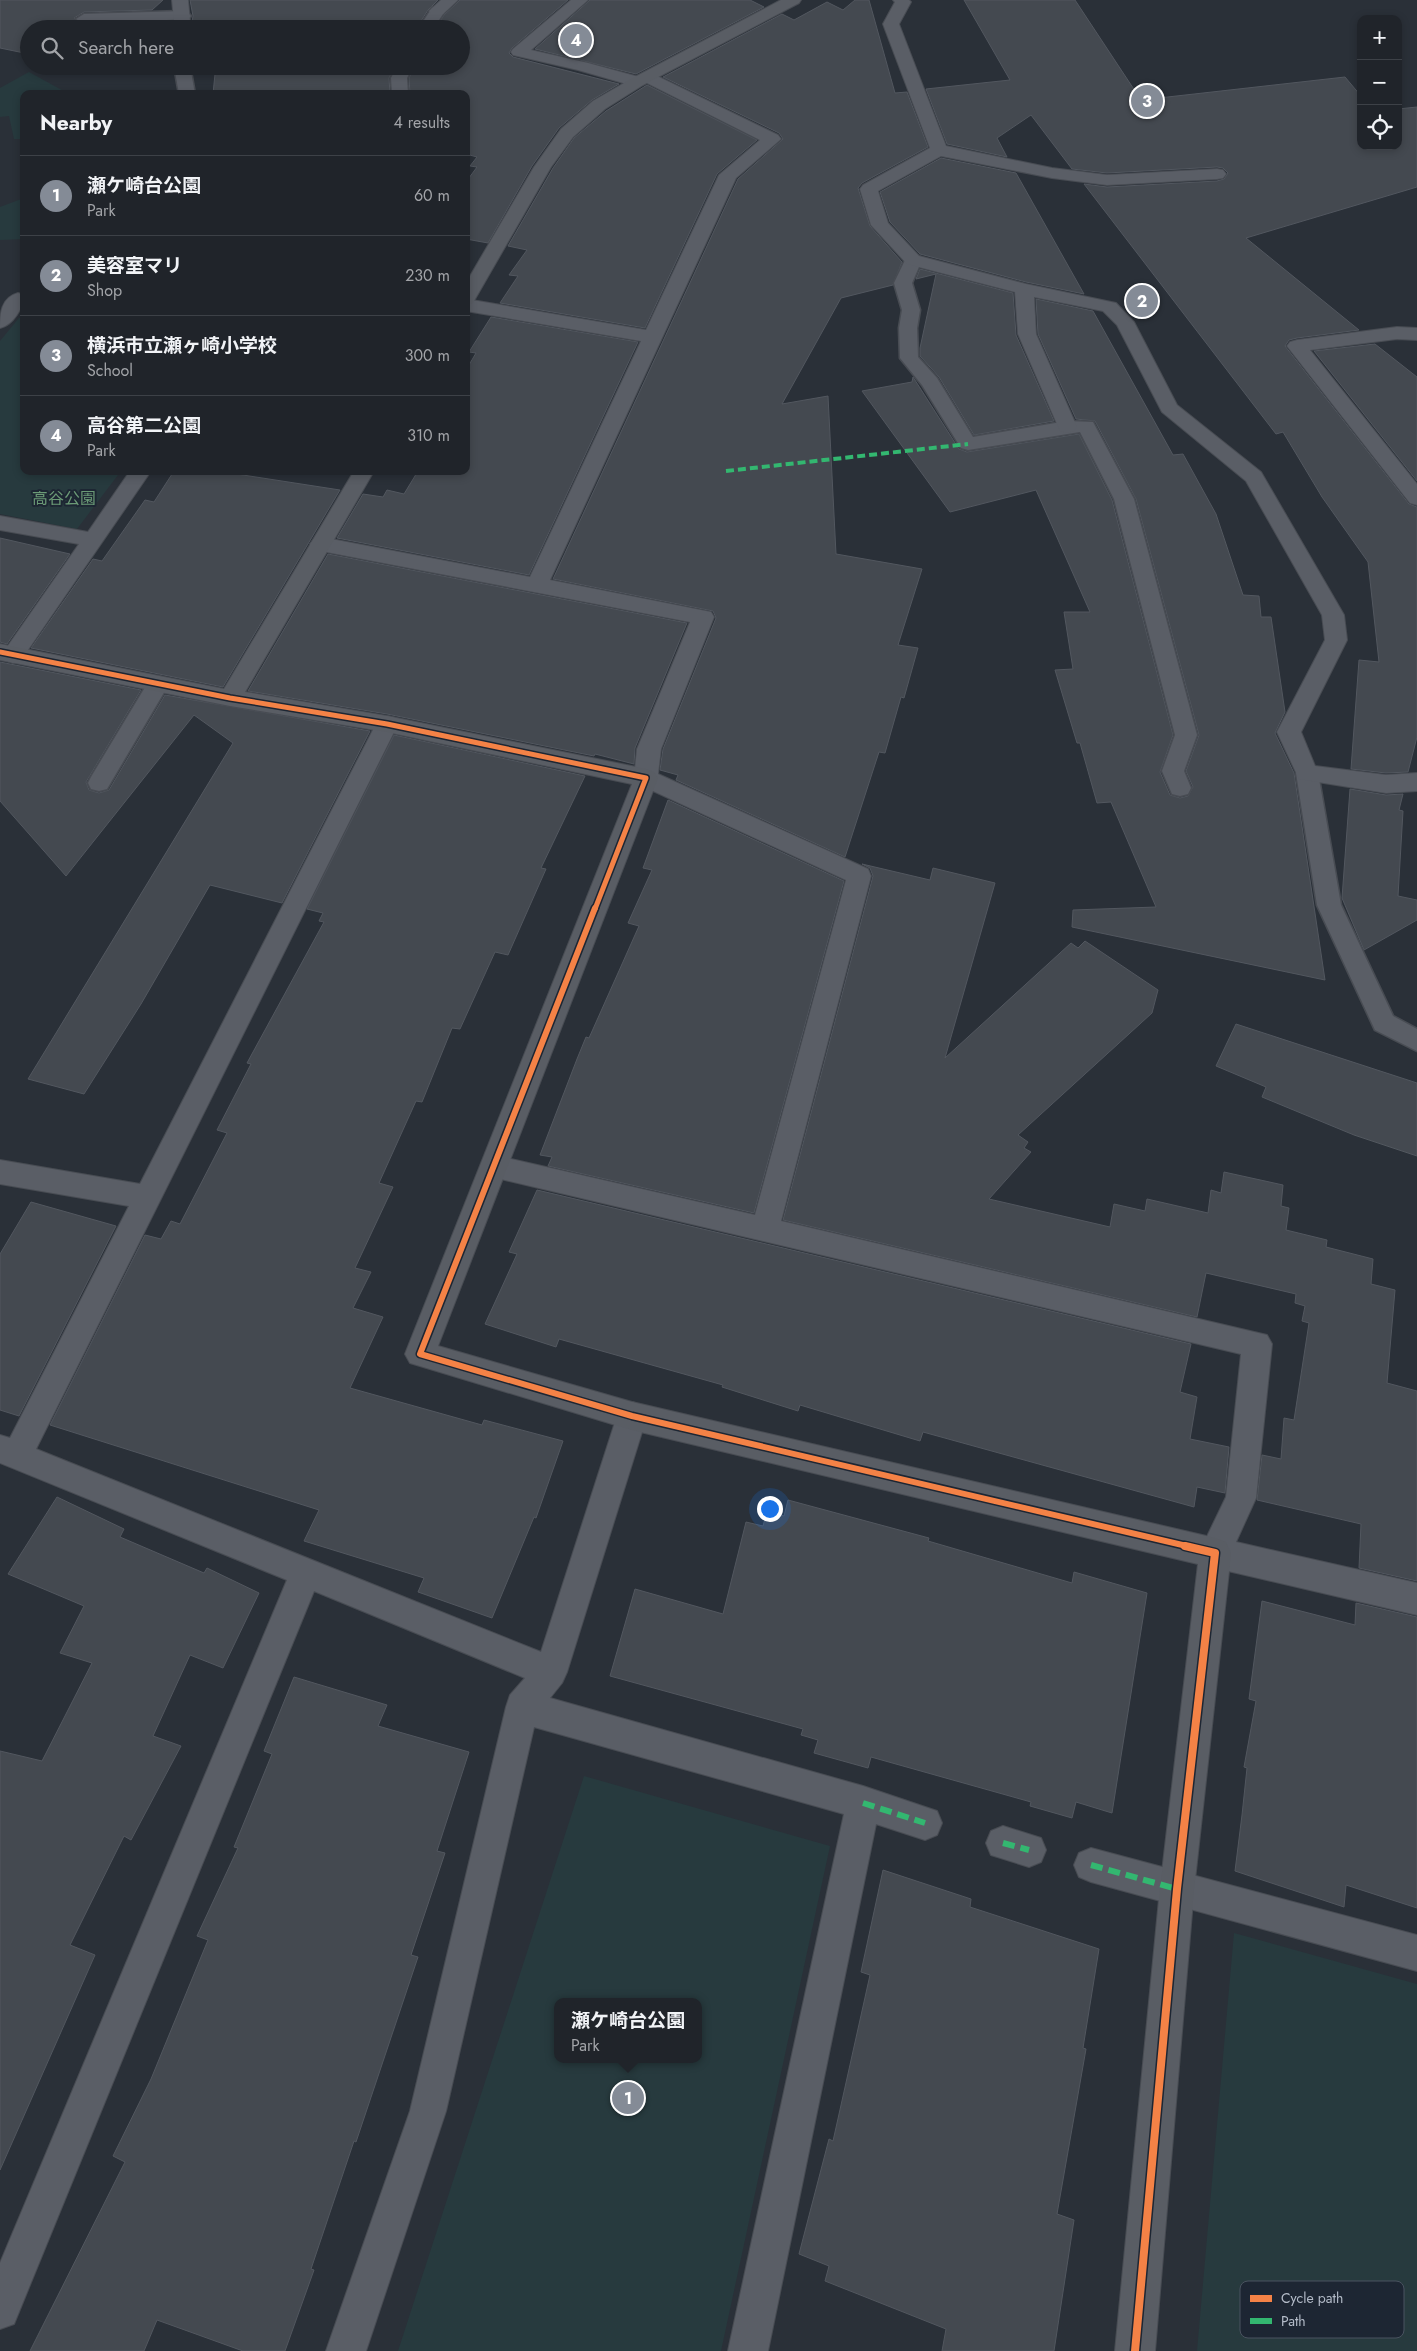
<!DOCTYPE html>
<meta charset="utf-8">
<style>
body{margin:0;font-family:Jost,"Noto Sans JP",sans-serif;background:#2d3036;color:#f1f3f6}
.controls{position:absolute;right:15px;top:15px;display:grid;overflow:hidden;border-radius:10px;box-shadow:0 2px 8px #0003}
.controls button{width:45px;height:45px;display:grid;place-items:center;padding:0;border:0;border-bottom:1px solid #3d4147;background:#20242a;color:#f1f3f6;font:25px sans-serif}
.you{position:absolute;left:769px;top:1508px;width:18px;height:18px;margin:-12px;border:4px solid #fff;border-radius:50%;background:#1a73e8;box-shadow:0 0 0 8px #1a73e833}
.badge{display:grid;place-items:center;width:32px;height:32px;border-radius:50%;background:#848b96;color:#fff;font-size:16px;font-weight:700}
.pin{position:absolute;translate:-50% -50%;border:2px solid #fff;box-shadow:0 1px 5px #0006}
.popup{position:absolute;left:554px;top:1998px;width:148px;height:65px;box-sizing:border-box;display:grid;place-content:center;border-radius:10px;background:#20242a;filter:drop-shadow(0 1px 4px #0005);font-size:16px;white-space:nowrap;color:#a2a4a8}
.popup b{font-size:19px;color:#f1f3f6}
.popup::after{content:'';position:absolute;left:50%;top:100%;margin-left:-10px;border:10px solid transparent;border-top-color:#20242a}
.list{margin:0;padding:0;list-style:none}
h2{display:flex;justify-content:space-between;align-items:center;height:65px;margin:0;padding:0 20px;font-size:21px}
h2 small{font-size:16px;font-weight:400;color:#a2a4a8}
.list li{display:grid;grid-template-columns:32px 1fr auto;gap:15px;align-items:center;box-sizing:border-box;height:80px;padding:0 20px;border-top:1px solid #3d4147}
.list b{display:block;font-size:19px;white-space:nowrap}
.list p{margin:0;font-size:16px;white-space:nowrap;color:#a2a4a8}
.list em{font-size:16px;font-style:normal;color:#a2a4a8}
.icon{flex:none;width:28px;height:28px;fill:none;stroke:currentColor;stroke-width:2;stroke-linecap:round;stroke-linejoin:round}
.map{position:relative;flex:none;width:1417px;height:2351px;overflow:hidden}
.search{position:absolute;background:#20242a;box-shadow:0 2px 8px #0003;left:20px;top:20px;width:450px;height:55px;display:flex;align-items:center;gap:12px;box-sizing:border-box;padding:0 18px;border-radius:28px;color:#a2a4a8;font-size:19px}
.panel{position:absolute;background:#20242a;box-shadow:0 2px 8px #0003;left:20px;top:90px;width:450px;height:385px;border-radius:10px}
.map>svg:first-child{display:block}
</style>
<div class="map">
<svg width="1417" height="2351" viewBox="0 0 1417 2351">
<rect width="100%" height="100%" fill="#2a3038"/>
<g fill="#273a3e" fill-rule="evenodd">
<polygon points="29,72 69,94 24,94 24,139 14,139 9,116 0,117 0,88"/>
<polygon points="24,198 24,239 0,240 0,207"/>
<polygon points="19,318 24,318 24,471 121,471 77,529 0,514 0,341"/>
<path d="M584,1776L830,1846L721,2351H398ZM558,2002H698V2059H558Z"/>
<polygon points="1234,1933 1417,1984 1417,2351 1197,2351"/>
</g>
<g fill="#444950" stroke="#52575f">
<polygon points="0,0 163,0 152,10 84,12 74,18 84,26 137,23 131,29 29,29 29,54 0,48"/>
<polygon points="190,0 438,0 428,10 416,29 179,29 180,26 188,26 192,22 193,16"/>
<polygon points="460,0 568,0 512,48 509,53 513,57 619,84 592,100 559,128 532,166 488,243 466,239 466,182 477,167 470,166 477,157 466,154 466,94 410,94 409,78 415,66 461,66 461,29 435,29 444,15"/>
<polygon points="590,0 750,0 764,7 636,74 535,49"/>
<polygon points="855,0 869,0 895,93 907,92 928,147 862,183 858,188 870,226 902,262 893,285 841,298 782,404 828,396 836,554 922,569 898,645 918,648 904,698 901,697 885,753 879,752 845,857 676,780 678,775 660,770 663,749 716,618 713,611 553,579 738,179 783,139 779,133 663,77 782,14 794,20 827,2 843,10"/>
<polygon points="964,0 1075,0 1141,100 1345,77 1361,96 1361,146 1398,146 1398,109 1417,107 1417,187 1246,238 1359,330 1297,338 1289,340 1285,346 1409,504 1417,507 1417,737 1408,772 1386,773 1351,769 1359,660 1379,662 1368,562 1322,497 1283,432 1276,434 1084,184 1107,187 1217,181 1224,179 1228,173 1223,168 1217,167 1107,173 1072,169 1031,115 997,138 1007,157 947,144 926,89 1010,80"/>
<polygon points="203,66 395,66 389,78 390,94 213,94 215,74 203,74"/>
<polygon points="647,85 757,140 717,174 645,328 500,303 518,276 509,275 527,250 508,246 553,168 574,138 606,111"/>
<polygon points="941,158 1016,173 1084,294 1026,282 920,254 890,222 880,192"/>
<polygon points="920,269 1013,293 1016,335 1054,421 974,435 939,377 920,356 920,348 936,274 916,279"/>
<polygon points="1036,299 1093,311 1173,455 1183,454 1216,514 1243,595 1259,596 1261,617 1271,617 1285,712 1275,733 1294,773 1325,980 1072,927 1073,910 1156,907 1111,802 1097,803 1080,743 1077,743 1055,670 1073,669 1064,612 1090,612 1036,490 950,512 862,391 912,382 913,377 959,449 967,452 1079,434 1112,500 1173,735 1160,772 1170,795 1180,798 1188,796 1193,787 1186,771 1199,735 1136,499 1095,421 1076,419 1038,334"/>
<polygon points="491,317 638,342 529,575 337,538 363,494 383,497 387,490 404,494 418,471 466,471 466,370 476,353 469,352"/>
<polygon points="1375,344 1417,377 1417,481 1314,351"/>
<polygon points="174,471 217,471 340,490 223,687 31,648 93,559 102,561 145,500 154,502"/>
<polygon points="0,538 70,554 7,644 0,642"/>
<polygon points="328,554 687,623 635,748 634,764 595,754 594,756 387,714 248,691"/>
<polygon points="0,662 141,690 86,782 89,790 99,793 109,790 165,695 370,731 282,903 210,885 141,1004 84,1094 28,1079 233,743 194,715 66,876 0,801"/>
<polygon points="394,735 585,776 541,868 546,869 508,955 495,952 460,1029 452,1028 422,1102 416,1101 379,1183 393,1187 355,1268 371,1272 353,1308 383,1317 350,1388 482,1425 484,1420 563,1441 536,1518 534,1517 492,1618 418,1592 424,1578 304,1541 319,1510 50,1425 145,1235 161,1239 171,1221 180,1224 227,1133 217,1130 251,1064 247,1063 324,922 319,921 323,913 307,909"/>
<polygon points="1350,789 1386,795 1403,794 1399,810 1403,811 1398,896 1417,900 1417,920 1364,950 1342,898"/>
<polygon points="668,800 844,881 754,1213 548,1166 552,1157 540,1155 577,1059 586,1037 589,1038 639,926 628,923 652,870 643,868"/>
<polygon points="862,864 930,880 933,868 995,883 945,1058 1071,943 1078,948 1085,941 1158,990 1152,1013 1018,1135 1028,1142 1024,1148 1031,1152 989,1199 1110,1227 1114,1204 1145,1211 1147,1199 1208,1213 1211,1190 1221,1193 1224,1172 1283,1185 1281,1206 1289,1208 1286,1230 1327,1240 1326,1247 1373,1259 1371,1284 1395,1290 1387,1383 1417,1391 1417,1581 1359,1568 1361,1524 1257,1500 1262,1455 1281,1459 1284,1418 1294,1420 1309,1323 1302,1321 1305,1306 1295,1303 1296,1294 1206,1273 1197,1317 783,1220 873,876 870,868"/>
<polygon points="1236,1024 1417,1083 1417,1156 1354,1135 1262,1097 1266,1087 1216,1066"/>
<polygon points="537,1190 1191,1344 1180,1392 1197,1397 1190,1439 1229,1447 1225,1493 1197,1487 1194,1507 923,1432 920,1441 800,1405 798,1411 722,1387 723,1385 559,1339 556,1347 485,1324 517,1254 509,1252"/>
<polygon points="31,1202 116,1226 19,1416 0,1410 0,1254"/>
<polygon points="57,1497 124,1529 120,1537 204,1573 207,1568 259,1593 223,1668 190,1655 153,1736 181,1746 131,1840 124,1836 70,1945 95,1955 0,2170 0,1751 42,1761 92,1663 60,1653 84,1606 8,1574"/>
<polygon points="788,1500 929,1538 928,1541 1072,1583 1074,1572 1147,1593 1112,1813 1076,1802 1072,1818 1030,1806 1031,1802 871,1757 868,1768 814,1753 818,1740 801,1735 803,1729 610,1676 635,1589 723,1614 746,1522 763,1526 767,1511 784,1516"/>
<polygon points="1262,1601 1355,1625 1356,1603 1417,1617 1417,1908 1346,1885 1344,1907 1235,1871 1242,1815 1247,1768 1244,1767 1256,1701 1249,1699"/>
<polygon points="294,1677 387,1705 378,1726 469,1752 437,1851 445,1853 411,1955 418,1957 356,2142 354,2141 311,2269 314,2270 285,2351 243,2351 157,2320 144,2351 30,2351 125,2162 113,2156 151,2079 208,1940 197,1936 238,1848 234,1847 272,1754 264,1751"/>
<polygon points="883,1870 971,1899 970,1907 1099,1949 1083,2048 1086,2049 1057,2214 1074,2220 1054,2351 942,2351 946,2329 825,2281 829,2266 799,2254 829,2139 833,2141 870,1975 861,1972"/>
</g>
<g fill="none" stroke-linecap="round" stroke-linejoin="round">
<defs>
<g id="lane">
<polygon points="437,6 445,11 433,29 418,29 432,8"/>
<polygon points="183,11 188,13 191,16 188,19 84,24 76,19 84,14"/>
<polygon points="174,66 190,66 195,94 179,94"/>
<polygon points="397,66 413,66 407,78 408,94 392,94 391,78"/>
<polygon points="913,255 919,256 922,260 912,283 920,310 917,328 918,357 937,378 973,437 1067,421 1093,422 1134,499 1197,735 1184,771 1191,788 1188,794 1180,796 1172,794 1162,771 1175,735 1114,499 1080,432 968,450 961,448 922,385 900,358 899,328 902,310 894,283 907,256"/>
<polygon points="158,676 166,679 169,684 107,789 99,791 91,789 88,783 91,777 150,679"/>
<polygon points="1307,765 1315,767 1318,773 1341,905 1393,1016 1417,1029 1417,1051 1375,1030 1317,905 1296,773 1299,767"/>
</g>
<g id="street">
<polygon points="172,0 188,0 190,21 188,24 176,24 174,21"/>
<polygon points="441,0 458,0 443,14 431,14 429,11"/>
<polygon points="571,0 588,0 531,50 588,63 639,77 641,74 653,74 778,135 781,139 736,178 550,580 711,612 714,617 661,749 658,774 868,869 871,876 781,1221 1267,1335 1272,1344 1256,1498 1236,1542 1417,1583 1417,1615 1215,1568 1204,1564 1199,1553 1226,1497 1241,1354 484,1175 480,1167 484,1159 494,1155 755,1215 846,880 638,784 634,778 637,749 690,622 321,551 314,549 310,544 314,539 321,537 530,577 641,341 466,311 466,299 646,330 719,175 760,140 645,82 637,87 578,70 513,55 511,52 513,49"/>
<polygon points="893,0 909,0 911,2 899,24 946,146 1052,168 1107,175 1217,169 1223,170 1226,174 1223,178 1217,179 1107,185 1052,178 941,156 878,191 888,223 919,256 1026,284 1116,303 1134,322 1177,405 1261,472 1344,615 1347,640 1301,732 1315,766 1386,775 1417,773 1417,791 1386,793 1299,779 1277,732 1325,640 1322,615 1246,481 1162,412 1117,325 1103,311 1034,297 1036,334 1077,427 1074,431 1067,433 1060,431 1018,334 1015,292 907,264 871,225 860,189 863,185 930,148 883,24 895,2"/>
<path d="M18,293L24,295C24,307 13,325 0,328C0,313 1,298 18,293Z"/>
<polygon points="1397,327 1417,328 1417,340 1397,339 1310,350 1417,484 1417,505 1410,503 1287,346 1290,342 1297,340"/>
<polygon points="130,471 151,471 21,660 13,663 5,660 2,655 5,650 79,544 0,530 0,516 88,532"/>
<polygon points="387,716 395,718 398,724 36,1449 541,1652 617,1416 621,1406 632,1402 643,1406 647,1416 567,1672 562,1683 550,1698 863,1786 937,1811 942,1823 937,1835 925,1840 876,1824 768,2351 728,2351 844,1814 534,1727 446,2111 366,2351 326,2351 410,2111 506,1707 510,1695 525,1678 314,1591 14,2324 0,2329 0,2263 287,1580 0,1463 0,1435 10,1438 129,1206 0,1184 0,1160 140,1184 376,724 379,718"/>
<polygon points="1003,1826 1041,1838 1046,1850 1041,1862 1029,1867 991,1855 986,1843 991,1831"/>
<polygon points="1091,1848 1417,1935 1417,1971 1091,1882 1079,1877 1074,1865 1079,1853"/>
</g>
<g id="secondary">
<polygon points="781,0 801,0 799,3 643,85 605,109 573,137 551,167 475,299 473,303 466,305 466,283 534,167 561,129 593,101 631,79"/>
<polygon points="354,471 374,471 245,692 387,716 646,769 654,772 658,778 438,1346 632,1402 1215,1538 1226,1542 1231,1553 1194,1889 1155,2351 1115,2351 1160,1889 1198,1564 632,1430 410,1363 405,1354 632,784 387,732 230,706 0,660 0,644 224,689"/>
</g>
</defs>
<use href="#lane" stroke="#484c53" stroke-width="3"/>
<use href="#street" stroke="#484c53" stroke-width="2"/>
<use href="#secondary" stroke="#484c53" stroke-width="2"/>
<use href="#lane" fill="#5a5e66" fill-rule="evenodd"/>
<use href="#street" fill="#5a5e66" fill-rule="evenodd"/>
<use href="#secondary" fill="#595d64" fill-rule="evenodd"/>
<polyline stroke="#33b770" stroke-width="4" stroke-dasharray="8 4" stroke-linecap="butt" points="726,471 968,444"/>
<g stroke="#33b770" stroke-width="6" stroke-dasharray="12 6" stroke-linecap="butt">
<polyline points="863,1803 925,1823"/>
<polyline points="1003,1843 1029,1850"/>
<polyline points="1091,1865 1177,1889"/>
</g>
<defs>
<polyline id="cycleway-far2" points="0,652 230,698 387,724 646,778 595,909"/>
<polyline id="cycleway-far1" points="595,908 420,1354 632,1416 1191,1547"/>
<polyline id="cycleway" points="1135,2351 1177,1889 1215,1553 1185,1546"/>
</defs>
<use href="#cycleway-far2" stroke="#1d2633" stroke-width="8"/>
<use href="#cycleway-far1" stroke="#1d2633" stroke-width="9"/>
<use href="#cycleway" stroke="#1d2633" stroke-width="11"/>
<use href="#cycleway-far2" stroke="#f48246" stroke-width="5"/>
<use href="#cycleway-far1" stroke="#f48246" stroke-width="6"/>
<use href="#cycleway" stroke="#f48246" stroke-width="8"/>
</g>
<g text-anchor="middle" stroke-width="4" stroke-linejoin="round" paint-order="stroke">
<g font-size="16" fill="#6b9a76" stroke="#1d2633">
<text x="64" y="504">高谷公園</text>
</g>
</g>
<rect x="1240" y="2281" width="164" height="57" rx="8" fill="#1d2633" stroke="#4a5360" stroke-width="1"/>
<rect x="1250" y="2295" width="22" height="7" fill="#f48246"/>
<rect x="1250" y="2318" width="22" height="6" fill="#33b770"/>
<g font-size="14" fill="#b4bcc9">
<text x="1281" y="2303">Cycle path</text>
<text x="1281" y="2326">Path</text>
</g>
</svg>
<div class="controls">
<button>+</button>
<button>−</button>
<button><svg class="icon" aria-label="locate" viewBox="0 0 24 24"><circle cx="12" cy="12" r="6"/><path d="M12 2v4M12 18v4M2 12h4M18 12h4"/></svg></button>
</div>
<div class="you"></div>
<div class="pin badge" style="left:628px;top:2098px">1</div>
<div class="popup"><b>瀬ケ崎台公園</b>Park</div>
<div class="pin badge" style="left:1142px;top:301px">2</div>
<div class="pin badge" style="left:1147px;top:101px">3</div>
<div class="pin badge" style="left:576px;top:40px">4</div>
<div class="search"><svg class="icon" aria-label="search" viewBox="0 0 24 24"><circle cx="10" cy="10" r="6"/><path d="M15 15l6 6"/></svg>Search here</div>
<section class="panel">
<h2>Nearby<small>4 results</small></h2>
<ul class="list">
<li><span class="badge">1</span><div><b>瀬ケ崎台公園</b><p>Park</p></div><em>60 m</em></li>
<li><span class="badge">2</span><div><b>美容室マリ</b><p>Shop</p></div><em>230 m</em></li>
<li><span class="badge">3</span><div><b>横浜市立瀬ヶ崎小学校</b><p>School</p></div><em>300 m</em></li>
<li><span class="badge">4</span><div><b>高谷第二公園</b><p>Park</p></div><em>310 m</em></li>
</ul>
</section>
</div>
